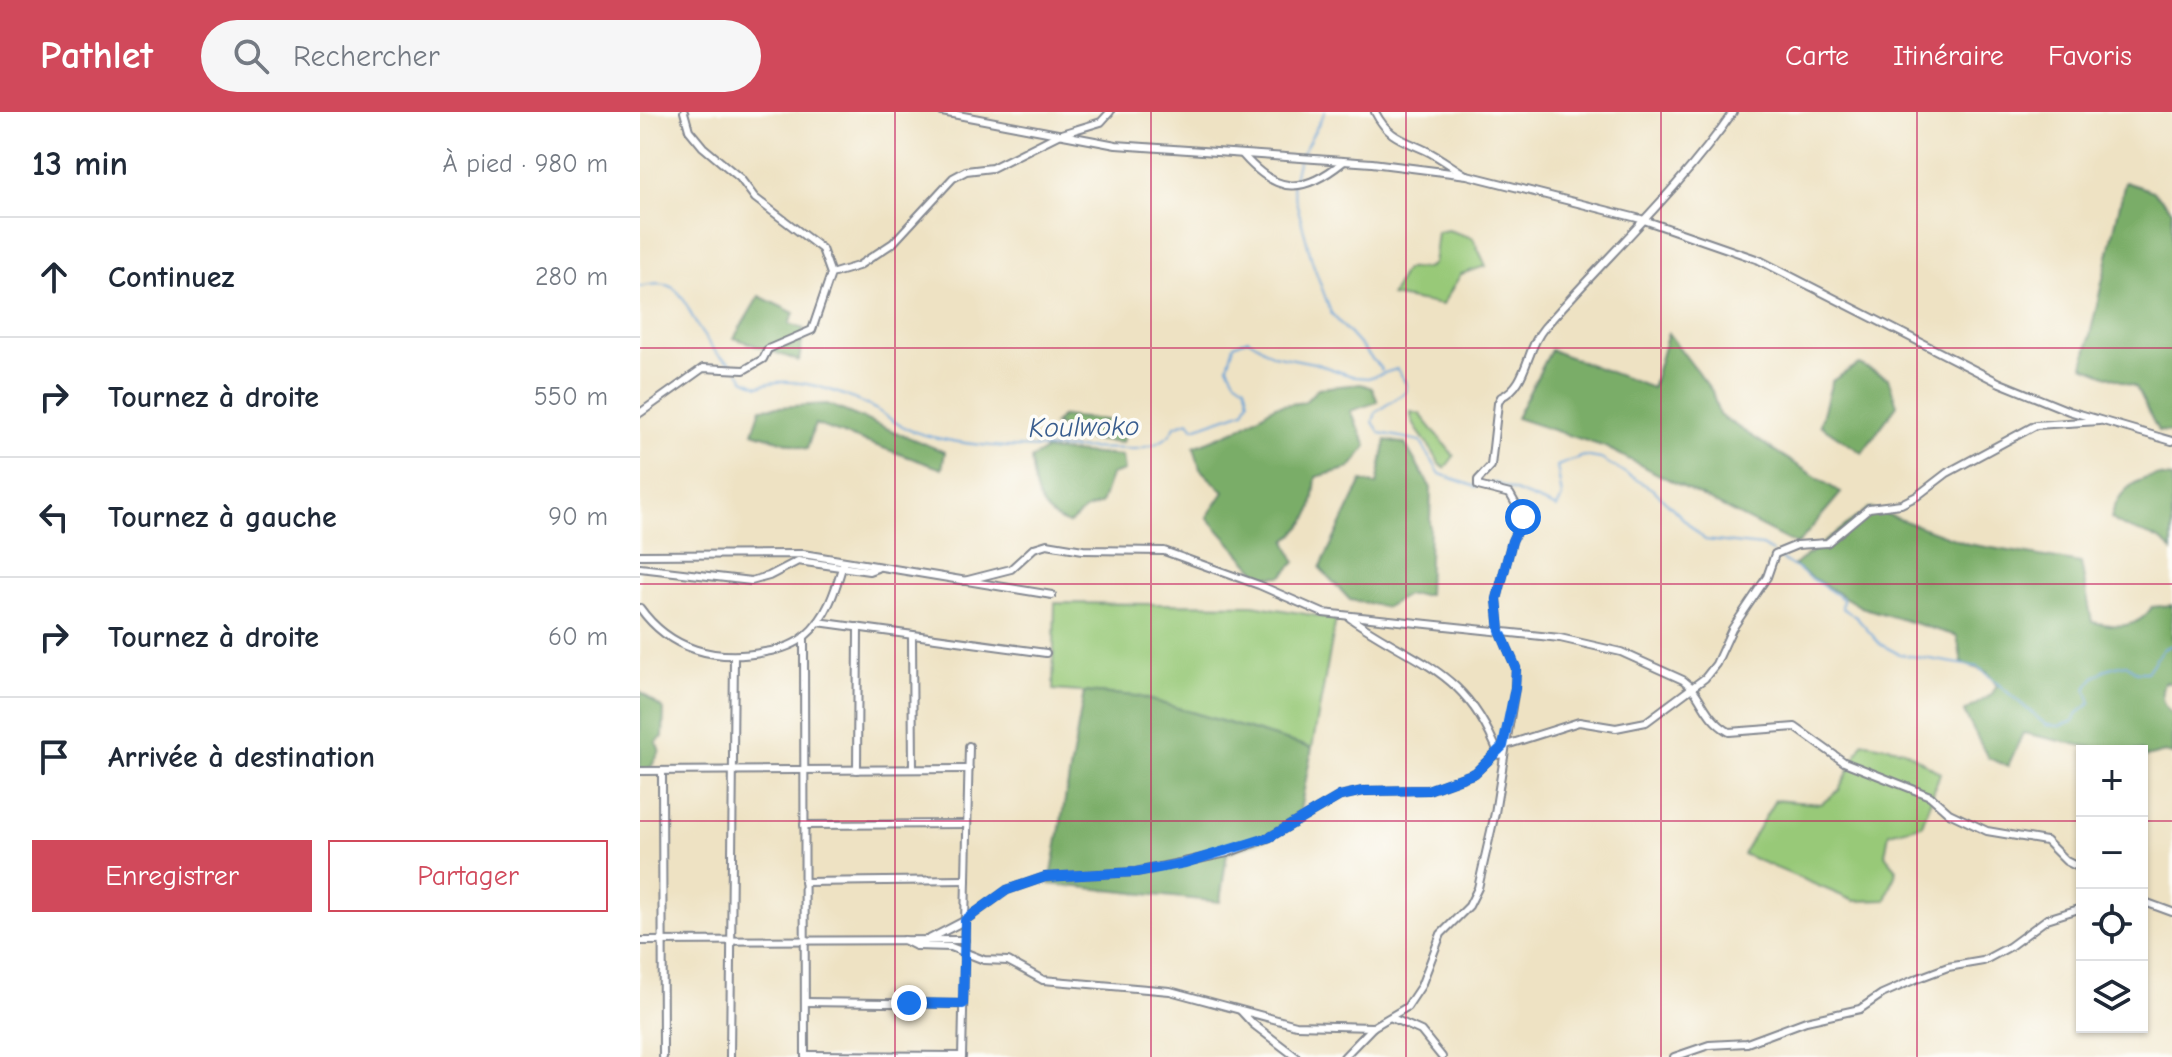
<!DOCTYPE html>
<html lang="fr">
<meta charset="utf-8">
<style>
body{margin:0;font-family:"Comic Neue",sans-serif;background:#f6f6f7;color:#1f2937}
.controls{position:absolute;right:24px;bottom:24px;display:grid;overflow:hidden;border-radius:0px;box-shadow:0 2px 6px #0004}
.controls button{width:72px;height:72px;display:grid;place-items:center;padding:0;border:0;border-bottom:2px solid #e0e1e3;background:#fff;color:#1f2937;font:40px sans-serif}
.stop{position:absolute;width:24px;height:24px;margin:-18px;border:6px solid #1a73e8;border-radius:50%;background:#fff}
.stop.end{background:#1a73e8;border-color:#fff;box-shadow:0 2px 8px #0008}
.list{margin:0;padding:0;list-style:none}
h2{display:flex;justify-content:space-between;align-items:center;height:104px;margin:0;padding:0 32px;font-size:34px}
h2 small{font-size:26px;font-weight:400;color:#747a83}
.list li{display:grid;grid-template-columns:52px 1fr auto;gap:24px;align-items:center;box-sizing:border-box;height:120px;padding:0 32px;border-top:2px solid #e0e1e3}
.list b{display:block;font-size:30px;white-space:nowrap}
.list em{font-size:26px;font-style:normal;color:#747a83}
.actions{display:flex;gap:16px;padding:24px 32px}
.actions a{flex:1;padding:18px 0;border:2px solid #d1495b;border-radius:0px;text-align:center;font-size:28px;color:#d1495b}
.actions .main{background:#d1495b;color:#fff}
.icon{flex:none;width:44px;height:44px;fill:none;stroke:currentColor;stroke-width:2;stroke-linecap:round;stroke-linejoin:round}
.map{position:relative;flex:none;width:1532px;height:945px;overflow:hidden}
header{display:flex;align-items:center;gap:48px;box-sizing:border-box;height:112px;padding:0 40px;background:#d1495b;color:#fff}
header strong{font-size:38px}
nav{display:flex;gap:44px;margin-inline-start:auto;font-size:28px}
.search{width:560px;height:72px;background:#f6f6f7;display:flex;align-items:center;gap:20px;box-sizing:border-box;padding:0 28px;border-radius:44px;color:#747a83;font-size:30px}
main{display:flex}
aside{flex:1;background:#fff}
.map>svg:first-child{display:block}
</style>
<header>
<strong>Pathlet</strong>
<div class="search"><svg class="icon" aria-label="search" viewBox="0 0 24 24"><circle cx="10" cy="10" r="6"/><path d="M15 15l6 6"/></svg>Rechercher</div>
<nav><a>Carte</a><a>Itinéraire</a><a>Favoris</a></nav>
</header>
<main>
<aside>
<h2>13 min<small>À pied · 980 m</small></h2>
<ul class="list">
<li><svg class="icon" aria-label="ahead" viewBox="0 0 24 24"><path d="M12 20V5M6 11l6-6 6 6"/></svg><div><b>Continuez</b></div><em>280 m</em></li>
<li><svg class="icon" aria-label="right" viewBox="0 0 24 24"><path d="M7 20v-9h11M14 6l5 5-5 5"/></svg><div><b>Tournez à droite</b></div><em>550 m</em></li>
<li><svg class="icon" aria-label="left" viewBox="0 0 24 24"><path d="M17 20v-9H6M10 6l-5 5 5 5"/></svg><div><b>Tournez à gauche</b></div><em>90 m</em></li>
<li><svg class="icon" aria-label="right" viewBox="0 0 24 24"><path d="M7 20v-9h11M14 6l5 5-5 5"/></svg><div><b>Tournez à droite</b></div><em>60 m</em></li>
<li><svg class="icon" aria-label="arrive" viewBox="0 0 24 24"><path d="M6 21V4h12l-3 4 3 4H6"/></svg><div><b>Arrivée à destination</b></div></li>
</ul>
<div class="actions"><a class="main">Enregistrer</a><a>Partager</a></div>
</aside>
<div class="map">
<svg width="1532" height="945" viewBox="0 0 1532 945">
<rect width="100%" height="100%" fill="#fdfcf7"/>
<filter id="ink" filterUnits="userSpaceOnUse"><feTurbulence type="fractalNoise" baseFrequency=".0125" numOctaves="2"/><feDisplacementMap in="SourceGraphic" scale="16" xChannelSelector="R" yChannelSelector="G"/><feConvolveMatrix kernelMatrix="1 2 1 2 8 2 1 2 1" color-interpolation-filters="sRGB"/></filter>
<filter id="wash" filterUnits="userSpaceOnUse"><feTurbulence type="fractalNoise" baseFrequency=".006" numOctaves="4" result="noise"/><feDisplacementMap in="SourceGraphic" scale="32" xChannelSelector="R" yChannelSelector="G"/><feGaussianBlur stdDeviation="1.8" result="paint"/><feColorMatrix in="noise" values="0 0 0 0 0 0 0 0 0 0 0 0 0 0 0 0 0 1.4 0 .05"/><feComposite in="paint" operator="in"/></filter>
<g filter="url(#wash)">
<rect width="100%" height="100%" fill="#eee2c3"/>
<g fill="#98c978" stroke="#5a7c6b" stroke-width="2">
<polygon points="808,118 833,126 846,154 821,162 802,193 751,184 765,157 787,156 793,152 797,120"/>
<path d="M771,300L780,302L814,344L805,356L799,352C794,334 770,317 771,300Z"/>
<polygon points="415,491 613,493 696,507 672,636 497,584 413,578"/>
<polygon points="1223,630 1264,638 1300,661 1282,713 1249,721 1245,743 1257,757 1246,788 1214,789 1103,742 1135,688 1181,692 1199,678"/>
</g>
<g fill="#7aad68" stroke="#4a6e63" stroke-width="2">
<polygon points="1485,70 1513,79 1532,98 1532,320 1518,319 1496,275 1443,254"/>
<polygon points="119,184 154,201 149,212 164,217 159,249 94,226"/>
<polygon points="1028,221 1072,279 1079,303 1201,381 1157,433 965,335 876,306 911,238 1012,276"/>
<polygon points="1219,252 1248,266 1257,293 1222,341 1180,313 1192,269"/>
<path d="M721,272L732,276L738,290L710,299L727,334L710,356L676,365C673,399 672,408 646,429L655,450L642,464L621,465L567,405L584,380L560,357L554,335L598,317L635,294L665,290L678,276Z"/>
<polygon points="187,292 305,340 302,357 175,312 167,337 113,320 121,296"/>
<polygon points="422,304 466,308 485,317 482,331 450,328 414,312"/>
<polygon points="746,328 765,332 791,376 788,483 767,483 746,495 710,488 680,456 722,369 737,373"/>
<path d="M405,338L482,344L484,359L471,363L461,392L445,398L429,412C397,402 394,376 391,347Z"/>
<path d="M1516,364L1532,366V439C1519,420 1488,422 1471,406C1476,383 1492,367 1516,364Z"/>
<path d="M1229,396L1328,432L1441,451L1452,510C1477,515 1497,518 1512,495L1532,493V571L1524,570C1520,582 1521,594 1532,602V643L1525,640L1502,646V639H1467L1383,621L1368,654L1348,646L1324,600L1351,583L1357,574L1347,560L1322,551L1317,524L1221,495L1153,454Z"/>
<polygon points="0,579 24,598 23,625 16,630 20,639 9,659 0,659"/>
<polygon points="444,580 497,584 672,636 658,709 630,725 587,741 580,790 410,772"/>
</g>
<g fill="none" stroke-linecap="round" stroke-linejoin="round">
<g stroke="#66a1d6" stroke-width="2">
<polyline points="685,0 659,47 652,74 672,149 691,201 742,258"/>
<path d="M0,175C45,163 42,192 61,220C66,227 74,240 80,244C85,248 91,250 95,254"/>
<path d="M99,260L104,267L119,274C154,261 203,281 235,297C247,304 258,314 272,319C340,342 423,334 496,337C511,334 529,330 535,314L549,309L554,316L604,299L609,288L605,274L595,267L588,254L594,233L608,227L633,243L674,251L715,265L728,266L757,257L767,273L766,280L736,300L733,310L740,321L780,329L800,362L836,375"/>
<polyline points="842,373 855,371 917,396 922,385 917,354 944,344 961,347 1014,378 1065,428 1122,434 1132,440"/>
<path d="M1137,444L1203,487L1202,496L1216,505L1240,532L1259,542L1338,555L1406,613L1420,614L1434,609L1438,601L1451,591L1446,577C1455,560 1468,555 1486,552L1497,560H1507L1523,537L1532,533"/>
</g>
</g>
</g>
<g filter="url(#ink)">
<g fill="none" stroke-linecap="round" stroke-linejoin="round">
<defs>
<g id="minor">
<polyline points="44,0 49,18 63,35 100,66 115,86 182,137 191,162"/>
<polyline points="302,0 476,33 732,51 827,63 1001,107 1119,148 1360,271 1429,299 1532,329"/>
<path d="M735,0C748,25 761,27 785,38C798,44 811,54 824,62"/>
<path d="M603,43C638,83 663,82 703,50"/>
<polyline points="0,301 63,256 104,258 123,247 128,237 172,218 191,162 218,154 253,131 313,66 326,59 352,56 418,23 461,10 470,0"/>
<polyline points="0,443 163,442 412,483"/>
<polyline points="0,456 111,469 129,464 158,449 229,459 237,456"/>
<path d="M324,469L371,457L394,436L407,432L443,438L524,439L619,473L683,501L920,526L981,540L1043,568C1063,582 1062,604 1089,620L1155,615L1204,650L1290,684L1309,701L1347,719L1406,729L1426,749L1442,757"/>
<path d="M0,496C30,538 76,550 125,540C138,538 155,533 165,524C188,505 196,476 204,449"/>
<path d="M710,506C779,554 825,556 859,643"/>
<polyline points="178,510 406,541"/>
<polyline points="272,523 273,657"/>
<polyline points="164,526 165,945"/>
<polyline points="217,658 218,515"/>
<polyline points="0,659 329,657"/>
<polyline points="22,659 23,945"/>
<polyline points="164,713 327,712"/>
<polyline points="164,770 326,768"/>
<polyline points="1502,789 1532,800"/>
<polyline points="264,828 276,834 311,835 344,848 368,849 403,868 530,879 656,913 733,915"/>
<polyline points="0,829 325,828"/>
<polyline points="276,834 324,809 367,778 405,765 496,760 587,741 630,725 700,684 723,679 788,678 835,661 863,634 939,610 976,616 1006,610 1065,566 1076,552 1092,517 1127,465 1135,442 1157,433 1187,431 1229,396 1261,392 1277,384 1307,361 1396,313 1459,309"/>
<polyline points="165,890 323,892"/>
<polyline points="601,899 613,912 656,945"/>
<polyline points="752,906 781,919 802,945"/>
<polyline points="165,943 322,944"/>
<polyline points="90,945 94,544"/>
<polyline points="322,945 329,634"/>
<path d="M704,945L733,915L767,895L781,874L801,822L829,794L838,776L855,701L875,576L876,556L860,519L857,487L872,429L883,405L870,382L838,374V368L851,354L858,291L861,285C888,273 885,238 904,216C965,146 1041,76 1093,0"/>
<polyline points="1034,945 1069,933 1107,931 1166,909 1220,897 1242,882 1276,867 1308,855 1343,849 1369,835 1407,807 1442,796"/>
</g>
</defs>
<use href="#minor" stroke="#848890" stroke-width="10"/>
<use href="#minor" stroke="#fff" stroke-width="6"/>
</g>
</g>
<g fill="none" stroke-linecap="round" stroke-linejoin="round" filter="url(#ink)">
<polyline stroke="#1a73e8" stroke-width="10" points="269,891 323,892 325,808 367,778 405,765 496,760 545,751 630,725 700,684 723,679 788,678 835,661 863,634 875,576 876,556 860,519 857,487 872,429 883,405"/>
</g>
<path fill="none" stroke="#c2185b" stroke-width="2" stroke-opacity="0.55" d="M255,0V945M511,0V945M766,0V945M1021,0V945M1277,0V945M0,236H1532M0,472H1532M0,709H1442M1502,709H1532"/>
<g text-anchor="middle" stroke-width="7" stroke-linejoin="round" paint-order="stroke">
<g font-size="28" font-style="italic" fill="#395d8e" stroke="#fdfcf7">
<text transform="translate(444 314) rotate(-1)" y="10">Koulwoko</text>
</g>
</g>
</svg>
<div class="controls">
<button>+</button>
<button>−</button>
<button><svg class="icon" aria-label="locate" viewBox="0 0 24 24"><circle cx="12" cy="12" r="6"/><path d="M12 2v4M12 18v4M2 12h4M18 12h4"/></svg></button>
<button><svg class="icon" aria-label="layers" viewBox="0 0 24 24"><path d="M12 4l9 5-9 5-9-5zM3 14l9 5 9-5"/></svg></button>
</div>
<div class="stop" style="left:883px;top:405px"></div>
<div class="stop end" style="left:269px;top:891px"></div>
</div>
</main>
